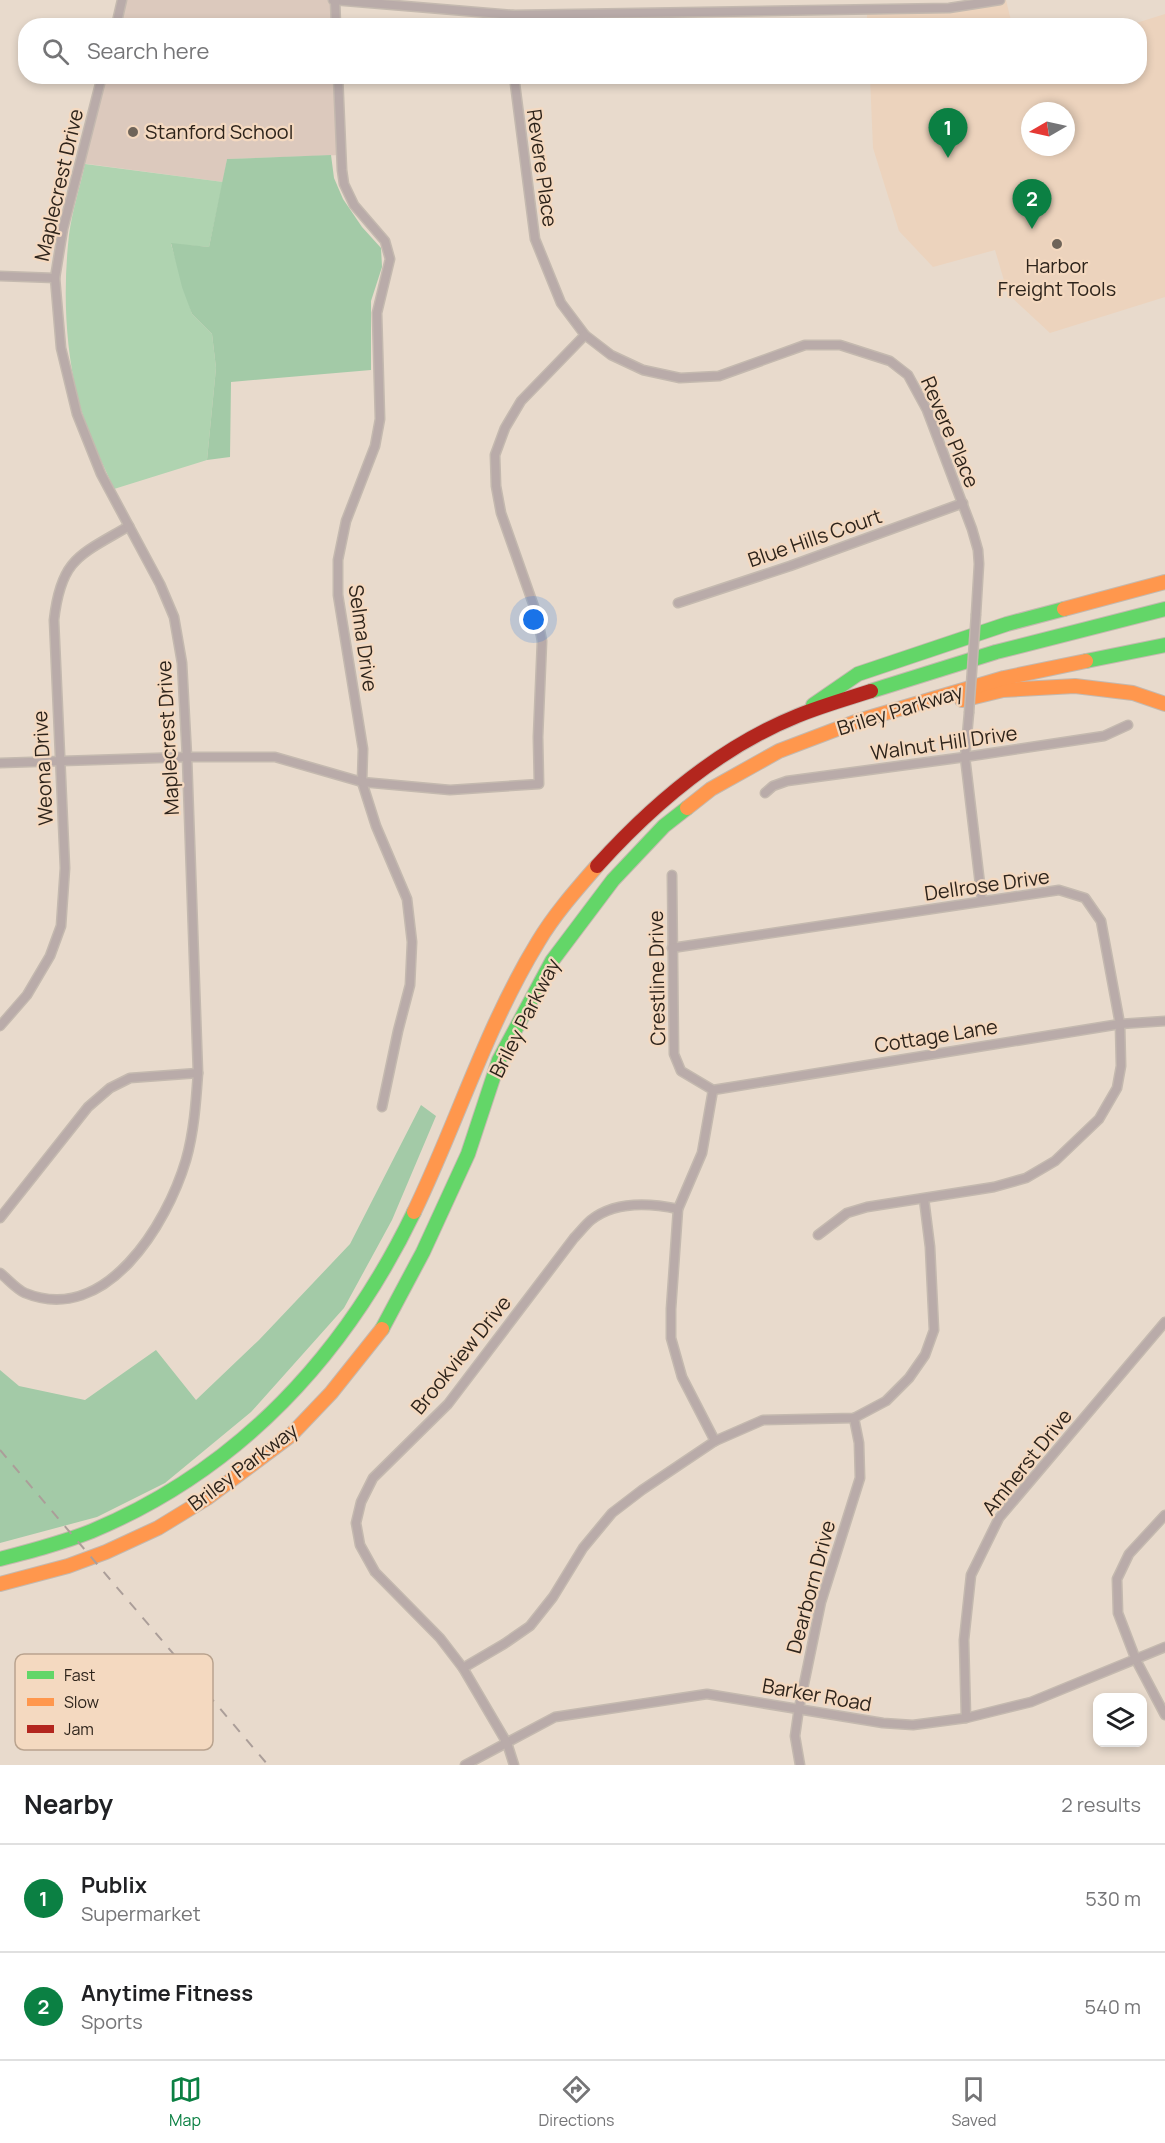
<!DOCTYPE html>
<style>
body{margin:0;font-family:Manrope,sans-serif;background:#f2f2f2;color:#202124}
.controls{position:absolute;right:18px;bottom:18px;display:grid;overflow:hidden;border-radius:12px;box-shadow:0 3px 9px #0003}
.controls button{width:54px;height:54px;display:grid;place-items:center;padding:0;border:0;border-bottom:2px solid #e0e0e0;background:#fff;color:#202124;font:30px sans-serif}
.compass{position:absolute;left:1021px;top:102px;width:54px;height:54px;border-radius:50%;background:#fff;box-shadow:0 3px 9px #0003;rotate:261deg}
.you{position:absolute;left:534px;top:620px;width:21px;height:21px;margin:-15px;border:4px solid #fff;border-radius:50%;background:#1a73e8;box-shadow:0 0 0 9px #1a73e833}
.badge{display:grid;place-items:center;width:39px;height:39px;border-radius:50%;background:#0b8043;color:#fff;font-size:20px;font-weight:700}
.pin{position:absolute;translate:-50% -50px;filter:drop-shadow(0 2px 3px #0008)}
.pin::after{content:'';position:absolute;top:32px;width:21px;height:18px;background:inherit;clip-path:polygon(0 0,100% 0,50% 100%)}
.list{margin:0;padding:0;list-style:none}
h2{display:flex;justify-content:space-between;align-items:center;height:78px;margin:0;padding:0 24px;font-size:26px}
h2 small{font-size:20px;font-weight:400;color:#757577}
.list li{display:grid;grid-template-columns:39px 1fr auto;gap:18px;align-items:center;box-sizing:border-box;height:108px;padding:0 24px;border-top:2px solid #e0e0e0}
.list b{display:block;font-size:22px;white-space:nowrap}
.list p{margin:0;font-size:20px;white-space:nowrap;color:#757577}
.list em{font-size:20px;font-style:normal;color:#757577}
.icon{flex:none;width:33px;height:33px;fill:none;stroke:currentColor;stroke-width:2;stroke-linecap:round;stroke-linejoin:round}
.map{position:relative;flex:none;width:1165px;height:1765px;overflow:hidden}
.search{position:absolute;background:#fff;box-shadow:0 3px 9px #0003;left:18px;right:18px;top:18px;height:66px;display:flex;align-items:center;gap:15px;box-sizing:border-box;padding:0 21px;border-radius:24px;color:#757577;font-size:22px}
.sheet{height:294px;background:#fff}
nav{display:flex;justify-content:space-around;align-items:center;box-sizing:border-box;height:84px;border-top:2px solid #e0e0e0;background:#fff;font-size:16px;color:#757577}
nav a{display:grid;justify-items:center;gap:3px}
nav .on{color:#0b8043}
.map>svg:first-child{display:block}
</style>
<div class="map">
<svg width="1165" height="1765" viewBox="0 0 1165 1765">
<rect width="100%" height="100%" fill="#e8dacc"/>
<g fill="#ecd3bd" fill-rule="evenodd">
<polygon points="1000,0 1006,0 1012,25 867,25 867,10 949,8"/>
<path d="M1165,14V297L1050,333L1008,294L995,250L933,267L899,231L873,148L870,77L1140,76V26L1130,25ZM1030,111H1066V147H1030Z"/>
</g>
<g fill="#dcc9bd">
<polygon points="122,0 333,0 336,25 116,26"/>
<polygon points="102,77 338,77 341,155 227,159 223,182 80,163"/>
</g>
<path fill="#afd3b0" d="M85,164L223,182L209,247L171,244L192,314L212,334L216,368L207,460L114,489C100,458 85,427 77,395C65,343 63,289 69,235C72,211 80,187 85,164Z"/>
<g fill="#a3caa7">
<polygon points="331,155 334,178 343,199 362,227 381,248 382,267 371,301 371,370 231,382 230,457 207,460 216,368 212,334 192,314 182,287 171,243 209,247 227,159"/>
<polygon points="421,1105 436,1116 392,1220 344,1308 251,1412 165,1483 97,1517 0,1543 0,1370 19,1386 85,1400 156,1350 196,1400 259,1340 350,1244"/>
</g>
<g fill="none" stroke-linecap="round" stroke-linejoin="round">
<defs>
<g id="street">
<polyline points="333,0 513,15 949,8 1000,0"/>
<polyline points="335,0 336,26"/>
<polyline points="513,15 513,26"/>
<polyline points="116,26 122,0"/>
<polyline points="338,76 342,170 344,184 354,205 385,241 390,259 377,313 380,419 375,446 346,521 338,560 338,595 363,749 362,782 376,826 407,899 412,942 410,985 398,1031 382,1107"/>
<polyline points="514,76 535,239 561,303 585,335 611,355 643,370 680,378 719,376 805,345 840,345 890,361 908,375 927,410 972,529 978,550 979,564 976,614"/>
<polyline points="0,276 55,278"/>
<polyline points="678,603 790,566 963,503"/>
<polyline points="969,713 965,757 982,901"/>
<polyline points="0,763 187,757 275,757 362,782 450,790 539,784 538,737 542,641 537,615 501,513 496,486 495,455 505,428 521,401 585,335"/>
<polyline points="765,793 773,786 787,781 965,757 1104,736 1128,725"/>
<polyline points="672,875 674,1054 681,1071 713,1090 702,1153 678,1209 671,1309 671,1338 682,1377 715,1441"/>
<polyline points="672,948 1059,890 1085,898 1101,921 1120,1024 1121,1066 1117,1088 1099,1119 1055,1161 1026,1178 994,1187 867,1207 847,1213 818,1235"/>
<path d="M0,1026L27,995L50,956L61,926L65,868L54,620C61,558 80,555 129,526"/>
<polyline points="713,1090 1120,1024 1165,1021"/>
<polyline points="0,1218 88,1107 110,1088 130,1078 198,1073"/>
<path d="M0,1273C8,1279 16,1289 25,1293C106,1326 167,1224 186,1160C194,1132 196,1102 198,1073L187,757L182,663L174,617L160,584L101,474L77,414L61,348L55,278L63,229L102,76"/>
<polyline points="1165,1515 1129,1554 1117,1579 1118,1613 1136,1660 1165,1715"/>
<polyline points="463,1668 504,1644 530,1626 553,1597 583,1548 612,1513 642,1490 715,1441 763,1420 854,1418 886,1401 909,1378 925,1355 934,1330 930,1247 924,1199"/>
<polyline points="966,1718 964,1640 971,1575 999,1518 1165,1322"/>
<polyline points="465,1765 555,1717 707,1694 883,1723 913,1725 966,1718 1031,1702 1165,1647"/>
<path d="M514,1765L507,1743L463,1668L440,1638L375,1572L360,1545L356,1523L361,1502L373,1478L448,1404L574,1238C580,1232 585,1225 591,1220C615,1201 650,1203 678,1209"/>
<polyline points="800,1765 795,1736 799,1708 821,1602 860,1478 859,1443 854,1418"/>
</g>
<g id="fast">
<polyline points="1086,661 1165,645"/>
<polyline points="871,691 996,652 1165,609"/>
<polyline points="813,705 858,674 1007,624 1064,609"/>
<polyline points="382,1329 423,1252 468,1154 499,1060 552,961 613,880 664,826 687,808"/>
<path d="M0,1559C31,1551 62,1543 92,1531C240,1469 345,1355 414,1212"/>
</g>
<g id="slow">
<polyline points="1064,609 1165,582"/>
<polyline points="962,700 1003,690 1075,686 1133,693 1165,704"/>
<polyline points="687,808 711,789 779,751 858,721 1004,678 1086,661"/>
<path d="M414,1212C457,1123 486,1027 538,942C554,915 576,890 597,866"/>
<polyline points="0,1584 68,1566 106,1552 158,1528 207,1498 290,1436 331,1393 382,1329"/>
</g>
<path id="jam" d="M597,866C653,804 718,748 797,716C821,706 846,699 871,691"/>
</defs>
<use href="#street" stroke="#c4b9af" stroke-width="11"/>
<use href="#fast" stroke="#c4b9af" stroke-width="16"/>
<use href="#slow" stroke="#c4b9af" stroke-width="16"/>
<use href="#jam" stroke="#c4b9af" stroke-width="16"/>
<use href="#street" stroke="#b9aba9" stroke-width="8"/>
<use href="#fast" stroke="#63d668" stroke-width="14"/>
<use href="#slow" stroke="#ff974d" stroke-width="14"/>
<use href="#jam" stroke="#b3261e" stroke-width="14"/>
<polyline stroke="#ab9e99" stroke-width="2" stroke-dasharray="10 10" stroke-linecap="butt" points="0,1450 268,1765"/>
<defs>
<polyline id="street-bridge" points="969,713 976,614"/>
</defs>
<use href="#street-bridge" stroke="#c4b9af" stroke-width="11" stroke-linecap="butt"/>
<use href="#street-bridge" stroke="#b9aba9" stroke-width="8"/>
</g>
<g fill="#6f6459" stroke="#f4d9c0" stroke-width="2">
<circle cx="133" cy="132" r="6"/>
<circle cx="1057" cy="244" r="6"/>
</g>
<g text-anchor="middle" stroke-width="4.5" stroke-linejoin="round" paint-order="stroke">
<g font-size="20" fill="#2e241b" stroke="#f4d9c0" text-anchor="start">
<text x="145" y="139">Stanford School</text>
<text x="1057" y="273" text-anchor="middle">Harbor<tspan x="1057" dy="23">Freight Tools</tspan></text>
</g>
<g font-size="20" fill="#2e241b" stroke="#f4d9c0">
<text transform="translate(542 168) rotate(82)" y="7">Revere Place</text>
<text transform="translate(59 185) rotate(-77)" y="7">Maplecrest Drive</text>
<text transform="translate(950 432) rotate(67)" y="7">Revere Place</text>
<text transform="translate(815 538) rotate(-19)" y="7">Blue Hills Court</text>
<text transform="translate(363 638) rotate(82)" y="7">Selma Drive</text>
<text transform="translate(900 710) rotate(-17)" y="7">Briley Parkway</text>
<text transform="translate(168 738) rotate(-93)" y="7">Maplecrest Drive</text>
<text transform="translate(944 743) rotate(-8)" y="7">Walnut Hill Drive</text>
<text transform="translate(43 768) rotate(-93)" y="7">Weona Drive</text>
<text transform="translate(987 885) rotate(-8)" y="7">Dellrose Drive</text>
<text transform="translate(657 978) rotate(-91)" y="7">Crestline Drive</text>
<text transform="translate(525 1018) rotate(-63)" y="7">Briley Parkway</text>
<text transform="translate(936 1036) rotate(-9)" y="7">Cottage Lane</text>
<text transform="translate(461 1355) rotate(-51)" y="7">Brookview Drive</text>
<text transform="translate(1027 1462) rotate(-51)" y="7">Amherst Drive</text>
<text transform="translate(243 1467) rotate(-37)" y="7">Briley Parkway</text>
<text transform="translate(811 1587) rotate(-75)" y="7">Dearborn Drive</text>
<text transform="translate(817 1695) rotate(10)" y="7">Barker Road</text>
</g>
</g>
<rect x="15" y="1654" width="198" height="96" rx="9" fill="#f4d9c0" stroke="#b9a38e" stroke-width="1.5"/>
<rect x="27" y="1671" width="27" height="8" fill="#63d668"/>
<rect x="27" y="1698" width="27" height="8" fill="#ff974d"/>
<rect x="27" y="1725" width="27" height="8" fill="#b3261e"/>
<g font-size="16" fill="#2e241b">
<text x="64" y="1681">Fast</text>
<text x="64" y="1708">Slow</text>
<text x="64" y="1735">Jam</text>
</g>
</svg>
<div class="controls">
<button><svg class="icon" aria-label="layers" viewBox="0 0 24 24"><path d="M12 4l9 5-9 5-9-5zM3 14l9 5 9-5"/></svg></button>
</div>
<svg class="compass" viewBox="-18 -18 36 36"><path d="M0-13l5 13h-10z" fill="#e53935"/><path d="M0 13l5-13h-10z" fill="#757577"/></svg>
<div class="you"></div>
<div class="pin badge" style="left:948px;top:158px">1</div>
<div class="pin badge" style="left:1032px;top:229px">2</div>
<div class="search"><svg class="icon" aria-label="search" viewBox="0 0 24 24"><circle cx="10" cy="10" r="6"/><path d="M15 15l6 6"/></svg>Search here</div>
</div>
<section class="sheet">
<h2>Nearby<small>2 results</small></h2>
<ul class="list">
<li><span class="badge">1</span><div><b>Publix</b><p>Supermarket</p></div><em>530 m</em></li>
<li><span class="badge">2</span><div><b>Anytime Fitness</b><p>Sports</p></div><em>540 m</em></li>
</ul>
</section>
<nav>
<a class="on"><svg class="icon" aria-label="map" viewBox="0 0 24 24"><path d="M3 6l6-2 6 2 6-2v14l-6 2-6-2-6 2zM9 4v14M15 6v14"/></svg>Map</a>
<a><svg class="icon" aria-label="directions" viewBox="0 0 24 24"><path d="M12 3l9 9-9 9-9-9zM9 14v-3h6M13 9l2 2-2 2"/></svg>Directions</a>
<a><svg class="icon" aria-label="saved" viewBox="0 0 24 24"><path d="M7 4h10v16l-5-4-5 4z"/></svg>Saved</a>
</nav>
